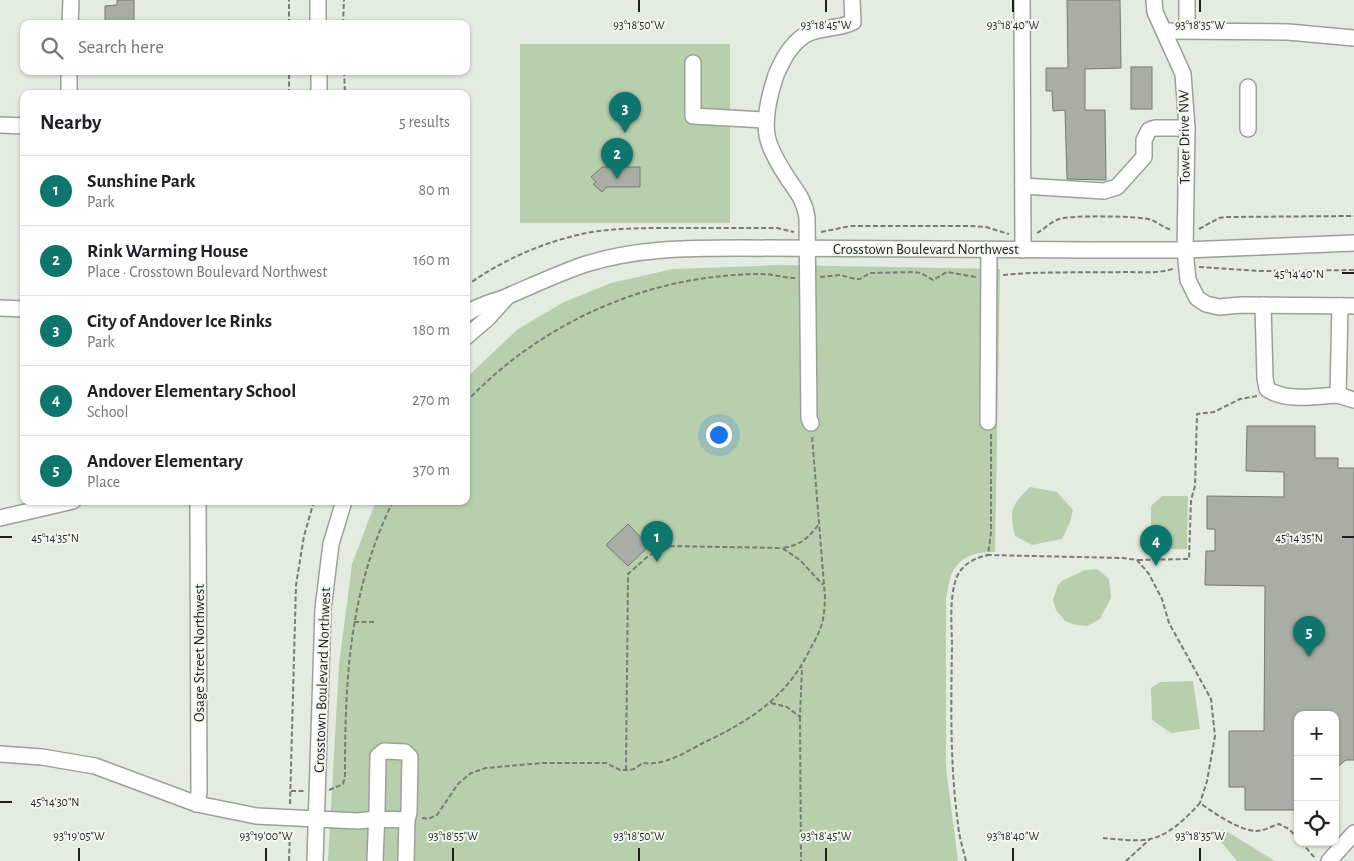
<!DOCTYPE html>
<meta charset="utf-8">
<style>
body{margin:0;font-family:"Alegreya Sans",sans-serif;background:#f6f6f6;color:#202124}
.controls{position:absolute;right:15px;bottom:15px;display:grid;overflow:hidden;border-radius:10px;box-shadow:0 1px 4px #0004}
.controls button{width:45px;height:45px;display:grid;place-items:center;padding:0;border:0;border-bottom:1px solid #e0e0e0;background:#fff;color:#202124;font:25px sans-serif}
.you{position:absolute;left:718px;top:434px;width:18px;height:18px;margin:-12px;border:4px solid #fff;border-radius:50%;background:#1a73e8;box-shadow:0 0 0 8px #1a73e833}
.badge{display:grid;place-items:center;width:32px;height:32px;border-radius:50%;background:#0f766e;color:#fff;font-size:16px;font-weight:700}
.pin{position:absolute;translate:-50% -41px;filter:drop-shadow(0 1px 2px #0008)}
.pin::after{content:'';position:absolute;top:26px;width:18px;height:15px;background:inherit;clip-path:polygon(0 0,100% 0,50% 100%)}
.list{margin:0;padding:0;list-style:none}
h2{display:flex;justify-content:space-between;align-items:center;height:65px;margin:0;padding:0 20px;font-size:21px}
h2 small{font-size:16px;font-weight:400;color:#757577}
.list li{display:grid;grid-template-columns:32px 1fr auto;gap:15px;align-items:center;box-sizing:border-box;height:70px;padding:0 20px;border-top:1px solid #e0e0e0}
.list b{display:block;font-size:19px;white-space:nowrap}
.list p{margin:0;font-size:16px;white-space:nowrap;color:#757577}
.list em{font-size:16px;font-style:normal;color:#757577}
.icon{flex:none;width:28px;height:28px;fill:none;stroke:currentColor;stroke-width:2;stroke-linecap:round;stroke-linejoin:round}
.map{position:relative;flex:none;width:1354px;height:861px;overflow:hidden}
.search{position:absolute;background:#fff;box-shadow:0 1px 4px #0004;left:20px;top:20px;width:450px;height:55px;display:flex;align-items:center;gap:12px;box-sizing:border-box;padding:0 18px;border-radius:10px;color:#757577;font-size:19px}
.panel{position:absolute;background:#fff;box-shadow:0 1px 4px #0004;left:20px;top:90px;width:450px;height:415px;border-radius:10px}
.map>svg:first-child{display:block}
</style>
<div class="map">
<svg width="1354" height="861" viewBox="0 0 1354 861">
<rect width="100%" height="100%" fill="#e4ebe1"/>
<g fill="#b8cfad">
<rect x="520" y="44" width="210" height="179"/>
<path d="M781,265L1000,269L995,552C979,552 963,554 953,571C949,578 948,590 946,598V768L958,861H328L339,665L352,564L376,501H466V378L518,329L564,302L611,283L673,269Z"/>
<path d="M1030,487L1057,492L1073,510L1070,522L1062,539L1032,545L1015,536C1009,511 1011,505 1030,487Z"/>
<polygon points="1162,496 1188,496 1187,549 1162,549 1151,536 1151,506"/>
<polygon points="1097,569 1109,579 1111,598 1100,619 1087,626 1076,625 1065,621 1056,610 1053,600 1058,585 1062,581 1085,570"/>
<polygon points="1193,681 1200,729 1171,733 1152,720 1151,688 1160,682"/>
<polygon points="1223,829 1275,861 1237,861 1217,837"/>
</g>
<g fill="#a8aea5" stroke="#747a72">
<polygon points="117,0 134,0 134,24 105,24 105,6 117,5"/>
<polygon points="1067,0 1120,0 1121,68 1085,69 1085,110 1105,110 1106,180 1067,179 1065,110 1053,111 1052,91 1046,91 1046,68 1068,68"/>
<rect x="1131" y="67" width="21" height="42"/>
<polygon points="602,167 640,167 640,187 607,187 602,192 593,184 596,182 591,177"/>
<polygon points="1247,426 1315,426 1315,458 1338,458 1338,468 1354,468 1354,760 1346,760 1335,769 1335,715 1298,715 1298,810 1245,810 1245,787 1229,787 1229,731 1264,731 1265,586 1205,585 1206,551 1215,551 1215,529 1207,529 1207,496 1284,497 1284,472 1246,471"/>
<polygon points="628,524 649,546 628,566 606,545"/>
</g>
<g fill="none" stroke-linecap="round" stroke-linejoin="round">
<defs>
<g id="minor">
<polyline points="318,0 318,24"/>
<polyline points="1022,0 1023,250"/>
<polyline points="1154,0 1155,12 1183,74 1187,128 1185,250 1188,280 1197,298 1206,304 1219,307 1241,305 1354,306"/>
<polyline points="1187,0 1187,31"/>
<polyline points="70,24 71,0"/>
<polyline points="1164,31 1288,32 1354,38"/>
<polyline points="693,63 693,116 766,120"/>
<polyline points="319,71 319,94"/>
<polyline points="1248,87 1248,129"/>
<polyline points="69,94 69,71"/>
<polyline points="0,125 24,126"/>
<polyline points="1023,186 1104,191 1117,187 1144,157 1144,140 1149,130 1155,128 1187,128"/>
<path d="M1263,305L1265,378L1267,389C1286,402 1316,396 1338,395"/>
<polyline points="1340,306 1338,395 1354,400"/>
<polyline points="0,308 24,309"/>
<path d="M466,314C482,303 492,303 508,296C534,285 559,273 586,264C637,248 690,248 742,248L1090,250H1185L1354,243"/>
<polyline points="466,337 488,318 507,297"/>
<polyline points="988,422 989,250"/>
<path d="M811,423L809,418L807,217C804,198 795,190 785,174C778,163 769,148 767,135C764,117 770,93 776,75C783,59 790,45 805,35C820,26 838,30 853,22L852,0"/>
<polyline points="0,518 73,501"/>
<polyline points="0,754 42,757 95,766 197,804 256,816 358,821 376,819 407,820 409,812 410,757 405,752 384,751 378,756 377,810 375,861"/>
<polyline points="197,804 199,792 198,501"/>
<polyline points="315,861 323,609 331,544 344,501"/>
<polyline points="406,861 407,820"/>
<polyline points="1329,861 1354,833"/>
</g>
</defs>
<use href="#minor" stroke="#9ba198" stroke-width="18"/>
<g stroke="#777c75" stroke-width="2" stroke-dasharray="5 2.5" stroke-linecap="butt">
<polyline points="289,24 289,0"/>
<polyline points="343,24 344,0"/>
<polyline points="344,71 345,94"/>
<polyline points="289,94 289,71"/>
<polyline points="1199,229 1219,218 1226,217 1354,216"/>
<polyline points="821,232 851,226 972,226 986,227 1009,234"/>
<path d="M1037,233C1044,229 1051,222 1059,219C1071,215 1135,216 1148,219C1157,221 1163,228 1172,230"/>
<polyline points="1199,267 1260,271 1354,270"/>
<path d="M1003,275C1044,271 1085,273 1126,272C1141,272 1161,274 1175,268"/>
<polyline points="820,277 840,275 855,279 860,279 870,273 914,272 921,273 933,280 947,272 976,277"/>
<path d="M466,286C503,259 548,240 592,232C618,228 645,228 672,228C701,228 731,228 760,228H777L794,232"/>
<path d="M466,402C543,321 650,274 762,274C773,274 784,278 795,278"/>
<polyline points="991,434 991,533 988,555 1123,558 1137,560 1149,574 1162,599 1169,623 1211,699 1215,736 1207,781 1200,803"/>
<path d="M818,525C809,538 799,546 782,548L800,560L823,585"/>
<polyline points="1138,560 1189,559 1191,500 1195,486 1197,414 1214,412 1240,399 1257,396"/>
<polyline points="354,622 376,622"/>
<polyline points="771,703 787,707 800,717 802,667"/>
<polyline points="800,717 801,861"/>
<polyline points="626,770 628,574 646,558 664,546 782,548"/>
<path d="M329,790L343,784L345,776C345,677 349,592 393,501"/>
<polyline points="291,791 305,791"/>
<polyline points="290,804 296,585 304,536 314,501"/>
<path d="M422,818L428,819L437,815L458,784L471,773L486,768L542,763H606L620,770H630L634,769L643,763C646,763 650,764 654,763C668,763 690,750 703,743C746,723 783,700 806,657C820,630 824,628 825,597L812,436"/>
<path d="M1103,838C1116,839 1137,842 1150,839C1170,835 1187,817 1200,803C1214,813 1238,830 1256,831C1264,831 1272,826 1279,824L1289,829L1298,839"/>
<polyline points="1301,842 1315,858"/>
<polyline points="289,861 290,831"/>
<path d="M966,861C963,849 959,836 958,824C950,766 951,706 952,648C952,626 949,600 956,579C961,565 974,558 988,555"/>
<polyline points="1126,861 1150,839"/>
</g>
<use href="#minor" stroke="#fff" stroke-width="15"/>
</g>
<path fill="none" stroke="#1e201d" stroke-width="2" d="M639,0V12M826,0V12M1013,0V12M1200,0V12M1342,273H1354M0,537H12M1342,537H1354M0,802H12M79,848V861M266,848V861M453,848V861M639,848V861M826,848V861M1013,848V861M1200,848V861"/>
<g text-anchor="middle" stroke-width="4" stroke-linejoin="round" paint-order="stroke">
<g font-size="15" fill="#1e201d" stroke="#f2f8ef">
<text transform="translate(1184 137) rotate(-91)" y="5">Tower Drive NW</text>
<text x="926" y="254">Crosstown Boulevard Northwest</text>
<text transform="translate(199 653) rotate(-90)" y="5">Osage Street Northwest</text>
<text transform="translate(322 680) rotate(-88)" y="5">Crosstown Boulevard Northwest</text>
</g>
</g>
<g font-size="12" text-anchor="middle" fill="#1e201d" stroke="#f2f8ef" stroke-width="4" stroke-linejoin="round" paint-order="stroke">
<text x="639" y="29">93°18'50"W</text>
<text x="826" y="29">93°18'45"W</text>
<text x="1013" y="29">93°18'40"W</text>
<text x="1200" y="29">93°18'35"W</text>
<text x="1299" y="278">45°14'40"N</text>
<text x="55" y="542">45°14'35"N</text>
<text x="1299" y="542">45°14'35"N</text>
<text x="55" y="806">45°14'30"N</text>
<text x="79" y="840">93°19'05"W</text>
<text x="266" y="840">93°19'00"W</text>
<text x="453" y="840">93°18'55"W</text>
<text x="639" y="840">93°18'50"W</text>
<text x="826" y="840">93°18'45"W</text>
<text x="1013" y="840">93°18'40"W</text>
<text x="1200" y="840">93°18'35"W</text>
</g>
</svg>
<div class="controls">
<button>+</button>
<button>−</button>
<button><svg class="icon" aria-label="locate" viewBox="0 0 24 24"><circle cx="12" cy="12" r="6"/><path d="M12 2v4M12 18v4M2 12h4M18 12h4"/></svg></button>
</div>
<div class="you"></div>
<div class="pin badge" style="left:657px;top:562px">1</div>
<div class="pin badge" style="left:617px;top:179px">2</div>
<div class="pin badge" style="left:625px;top:133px">3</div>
<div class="pin badge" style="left:1156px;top:566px">4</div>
<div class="pin badge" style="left:1309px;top:657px">5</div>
<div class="search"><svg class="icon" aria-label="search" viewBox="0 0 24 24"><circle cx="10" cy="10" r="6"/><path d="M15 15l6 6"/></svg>Search here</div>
<section class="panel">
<h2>Nearby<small>5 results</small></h2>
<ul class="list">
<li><span class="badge">1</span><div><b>Sunshine Park</b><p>Park</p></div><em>80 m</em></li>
<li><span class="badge">2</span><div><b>Rink Warming House</b><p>Place · Crosstown Boulevard Northwest</p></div><em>160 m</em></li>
<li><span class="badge">3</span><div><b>City of Andover Ice Rinks</b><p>Park</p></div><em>180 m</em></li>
<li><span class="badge">4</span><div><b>Andover Elementary School</b><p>School</p></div><em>270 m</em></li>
<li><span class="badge">5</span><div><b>Andover Elementary</b><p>Place</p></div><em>370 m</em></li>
</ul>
</section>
</div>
